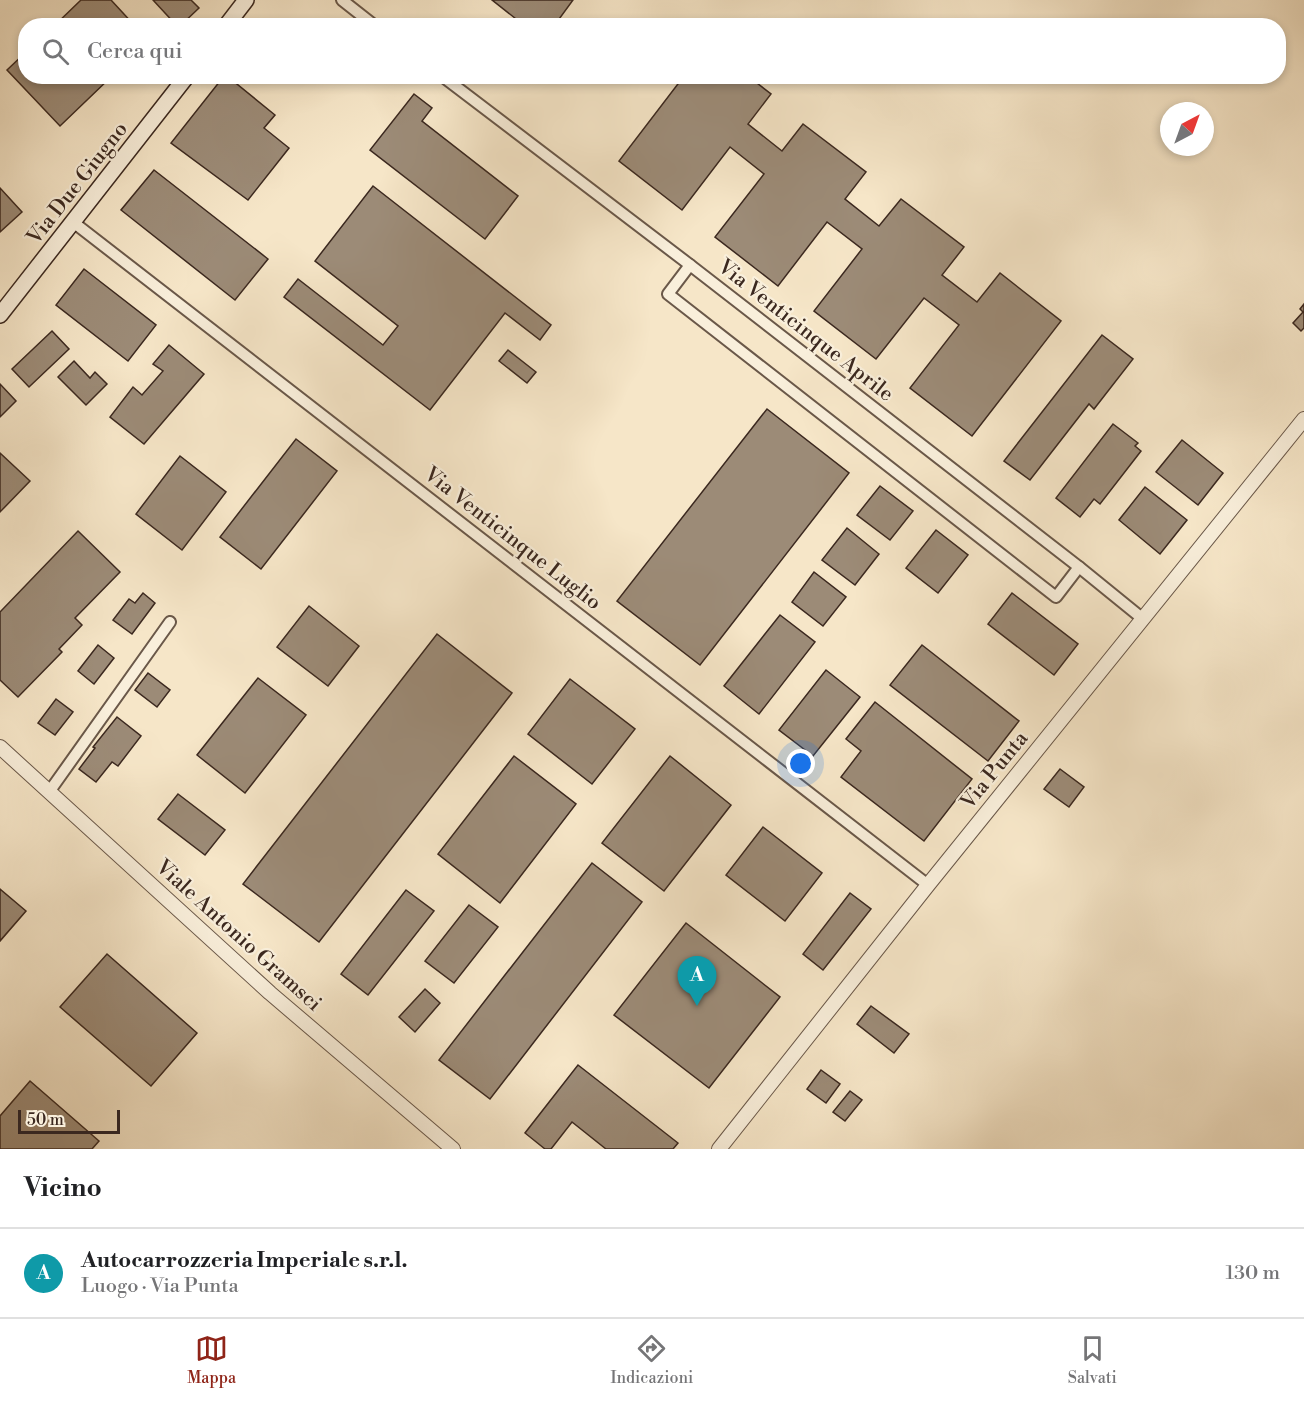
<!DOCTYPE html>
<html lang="it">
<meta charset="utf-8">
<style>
body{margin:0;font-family:"Libre Bodoni",serif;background:#f2f2f2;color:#202124}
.compass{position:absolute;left:1160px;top:102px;width:54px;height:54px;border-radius:50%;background:#fff;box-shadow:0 3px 9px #0003;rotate:41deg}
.scale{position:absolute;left:18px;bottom:15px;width:102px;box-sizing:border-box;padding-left:6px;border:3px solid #3b281f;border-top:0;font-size:16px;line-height:21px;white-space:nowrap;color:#3b281f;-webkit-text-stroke:4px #f9efdb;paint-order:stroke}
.you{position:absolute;left:801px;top:764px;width:21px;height:21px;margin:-15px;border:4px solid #fff;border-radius:50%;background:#1a73e8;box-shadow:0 0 0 9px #1a73e833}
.badge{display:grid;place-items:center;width:39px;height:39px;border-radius:50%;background:#8f2418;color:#fff;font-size:20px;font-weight:700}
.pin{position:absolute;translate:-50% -50px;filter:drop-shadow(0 2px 3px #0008)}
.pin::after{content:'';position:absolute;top:32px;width:21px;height:18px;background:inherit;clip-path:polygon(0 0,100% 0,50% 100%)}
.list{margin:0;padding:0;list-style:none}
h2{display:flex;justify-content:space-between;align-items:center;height:78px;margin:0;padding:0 24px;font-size:26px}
h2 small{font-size:20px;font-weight:400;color:#757577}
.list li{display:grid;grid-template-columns:39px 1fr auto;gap:18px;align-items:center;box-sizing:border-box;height:90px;padding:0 24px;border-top:2px solid #e0e0e0}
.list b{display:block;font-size:22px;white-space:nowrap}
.list p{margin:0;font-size:20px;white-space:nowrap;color:#757577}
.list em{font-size:20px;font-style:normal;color:#757577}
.icon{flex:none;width:33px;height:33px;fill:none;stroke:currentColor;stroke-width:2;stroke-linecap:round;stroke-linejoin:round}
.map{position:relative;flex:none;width:1304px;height:1149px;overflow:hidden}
.search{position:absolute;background:#fff;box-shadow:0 3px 9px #0003;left:18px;right:18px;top:18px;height:66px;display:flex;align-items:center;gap:15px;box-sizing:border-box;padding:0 21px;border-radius:24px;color:#757577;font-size:22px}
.sheet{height:168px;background:#fff}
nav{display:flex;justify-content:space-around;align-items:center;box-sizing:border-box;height:84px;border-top:2px solid #e0e0e0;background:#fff;font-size:16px;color:#757577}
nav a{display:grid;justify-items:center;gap:3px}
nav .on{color:#8f2418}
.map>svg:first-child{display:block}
</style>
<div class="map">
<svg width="1304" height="1149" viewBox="0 0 1304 1149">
<rect width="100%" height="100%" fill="#f6e6c8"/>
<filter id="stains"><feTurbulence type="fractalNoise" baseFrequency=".00333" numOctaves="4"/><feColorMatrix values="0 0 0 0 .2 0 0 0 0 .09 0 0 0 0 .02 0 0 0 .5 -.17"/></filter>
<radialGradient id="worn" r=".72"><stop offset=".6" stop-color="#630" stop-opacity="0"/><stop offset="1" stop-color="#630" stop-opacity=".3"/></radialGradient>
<g fill="#9c8b77" stroke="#3b281f" stroke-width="1.5">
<polygon points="81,0 111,0 135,26 54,26"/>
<polygon points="153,0 191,0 199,8 180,26 177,26"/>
<polygon points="492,0 573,0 554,26 525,26"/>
<polygon points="26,52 26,76 112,76 60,126 7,70"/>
<polygon points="224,76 227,76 275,115 264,128 289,148 248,200 171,143"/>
<polygon points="684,76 748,76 771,94 748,124 782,151 803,124 866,172 845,199 879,226 901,199 964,247 942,275 977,302 1000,273 1061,321 972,436 910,388 959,325 924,298 876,359 814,311 862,249 827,222 778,286 715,237 764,174 730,147 682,210 619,161"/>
<polygon points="414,94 432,108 422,121 518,196 485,239 370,150"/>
<polygon points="154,170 268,259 235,300 121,210"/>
<polygon points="373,186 551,325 540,340 505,313 430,410 284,297 298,279 383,345 398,326 315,261"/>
<polygon points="0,188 22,212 0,232"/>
<polygon points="84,269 156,325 128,361 56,305"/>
<polygon points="1304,304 1304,328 1301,331 1293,323 1303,312 1300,309"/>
<polygon points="52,331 69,349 29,387 12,369"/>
<polygon points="1102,335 1133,359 1094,409 1089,404 1030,480 1004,461"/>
<polygon points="169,345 204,374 144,444 110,417 133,387 142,395 163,371 153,364"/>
<polygon points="508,350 536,372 527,383 499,361"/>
<polygon points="74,361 90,378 95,372 107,384 86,405 58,377"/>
<polygon points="0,384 16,401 0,417"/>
<polygon points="767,409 849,473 700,665 617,601"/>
<polygon points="1113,424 1138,443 1135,446 1141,451 1100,504 1094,499 1080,517 1056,498"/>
<polygon points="296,439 337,471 261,569 220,537"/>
<polygon points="1182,440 1223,473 1198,505 1156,472"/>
<polygon points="0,453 30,481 0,512"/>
<polygon points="180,456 226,492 182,550 136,514"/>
<polygon points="880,486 913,511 890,540 857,515"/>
<polygon points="1145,487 1187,520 1160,554 1119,520"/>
<polygon points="847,528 879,554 855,585 822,560"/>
<polygon points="936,530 968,555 938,593 906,568"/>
<polygon points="78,531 120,572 75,618 82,625 59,649 62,652 18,697 0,680 0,612"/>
<polygon points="814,572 846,597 823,626 792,602"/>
<polygon points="143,593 155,603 132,634 113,620 129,599 135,603"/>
<polygon points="1012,593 1078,644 1054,675 988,624"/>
<polygon points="309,606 359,646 328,686 277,647"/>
<polygon points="780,615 815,642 759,714 724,686"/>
<polygon points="437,634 512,693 319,942 243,884"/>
<polygon points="98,645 114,658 94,684 78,671"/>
<polygon points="922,645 1019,721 988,761 890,685"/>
<polygon points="826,670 860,697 813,756 779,730"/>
<polygon points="148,673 170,690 157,707 135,690"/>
<polygon points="258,678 306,715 245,793 197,755"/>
<polygon points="570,679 635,729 592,784 528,734"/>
<polygon points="56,699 73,712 55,735 38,723"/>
<polygon points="875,702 972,779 924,841 841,777 861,751 846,739"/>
<polygon points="117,717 141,736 118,766 112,762 96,782 79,769 95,748 93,747"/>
<polygon points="514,756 576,804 500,903 438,854"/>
<polygon points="670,756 731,805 664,891 602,843"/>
<polygon points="1060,769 1084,787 1069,807 1044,789"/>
<polygon points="178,794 225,830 205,855 158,819"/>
<polygon points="763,827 822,873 785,921 726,875"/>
<polygon points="592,863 642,902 490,1099 439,1060"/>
<polygon points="0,889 26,911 0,941"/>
<polygon points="406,890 434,911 368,995 341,974"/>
<polygon points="850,893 871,909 823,970 803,954"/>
<polygon points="469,905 498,927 454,983 425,961"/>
<polygon points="686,923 780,997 709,1088 614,1015"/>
<polygon points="107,954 197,1033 151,1086 60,1007"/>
<polygon points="425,989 440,1003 415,1032 399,1017"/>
<polygon points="871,1006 909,1034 894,1053 857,1024"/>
<polygon points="578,1065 678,1143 673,1149 606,1149 572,1122 551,1149 545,1149 525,1133"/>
<polygon points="821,1070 840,1084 826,1103 807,1089"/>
<polygon points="30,1081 99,1141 92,1149 0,1149 0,1116"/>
<polygon points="850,1091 862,1100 845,1121 833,1112"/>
</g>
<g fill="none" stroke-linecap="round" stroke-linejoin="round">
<defs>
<g id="minor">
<polyline points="342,0 375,26"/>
<polyline points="442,76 690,265 1079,567 1143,619"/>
<polyline points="73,222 928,885"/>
<polyline points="690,265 668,294 1056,597 1079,567"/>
<polyline points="49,792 170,622"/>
</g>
<g id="tertiary">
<polyline points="0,747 270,993 453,1149"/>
<polyline points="719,1149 928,885 1304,419"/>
</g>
<g id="secondary">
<polyline points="226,26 246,0"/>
<polyline points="0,315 187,76"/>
</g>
</defs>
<use href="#minor" stroke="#6a5849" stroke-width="14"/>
<use href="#tertiary" stroke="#6a5849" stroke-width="16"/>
<use href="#secondary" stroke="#3b281f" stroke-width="18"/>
<use href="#minor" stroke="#f9efdb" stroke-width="10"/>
<use href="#tertiary" stroke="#f9efdb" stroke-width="14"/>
<use href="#secondary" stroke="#f9efdb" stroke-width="15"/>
</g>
<g text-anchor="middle" stroke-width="4.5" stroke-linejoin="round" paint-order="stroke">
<g font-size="21" fill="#3b281f" stroke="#f9efdb">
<text transform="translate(77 183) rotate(-52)" y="7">Via Due Giugno</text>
<text transform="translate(806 330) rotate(38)" y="7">Via Venticinque Aprile</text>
<text transform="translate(513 538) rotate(38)" y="7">Via Venticinque Luglio</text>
<text transform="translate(994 770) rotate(-51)" y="7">Via Punta</text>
<text transform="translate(239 935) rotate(42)" y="7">Viale Antonio Gramsci</text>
</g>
</g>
<rect width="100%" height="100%" filter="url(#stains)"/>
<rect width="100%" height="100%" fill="url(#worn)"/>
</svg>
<svg class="compass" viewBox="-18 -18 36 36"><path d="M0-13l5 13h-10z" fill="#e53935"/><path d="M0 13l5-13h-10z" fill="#757577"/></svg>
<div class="scale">50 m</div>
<div class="you"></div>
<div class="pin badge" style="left:697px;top:1006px;background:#0f9aa8">A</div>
<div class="search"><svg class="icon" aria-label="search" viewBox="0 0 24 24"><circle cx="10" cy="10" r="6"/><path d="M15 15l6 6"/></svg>Cerca qui</div>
</div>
<section class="sheet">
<h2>Vicino<small></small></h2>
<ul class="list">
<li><span class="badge" style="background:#0f9aa8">A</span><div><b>Autocarrozzeria Imperiale s.r.l.</b><p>Luogo · Via Punta</p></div><em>130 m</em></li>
</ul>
</section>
<nav>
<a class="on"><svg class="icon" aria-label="map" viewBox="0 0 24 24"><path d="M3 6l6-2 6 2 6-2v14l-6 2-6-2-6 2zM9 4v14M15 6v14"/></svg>Mappa</a>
<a><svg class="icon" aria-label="directions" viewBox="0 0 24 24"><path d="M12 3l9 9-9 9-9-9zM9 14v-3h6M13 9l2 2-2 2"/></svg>Indicazioni</a>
<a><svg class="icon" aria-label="saved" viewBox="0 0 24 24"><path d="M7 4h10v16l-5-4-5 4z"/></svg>Salvati</a>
</nav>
